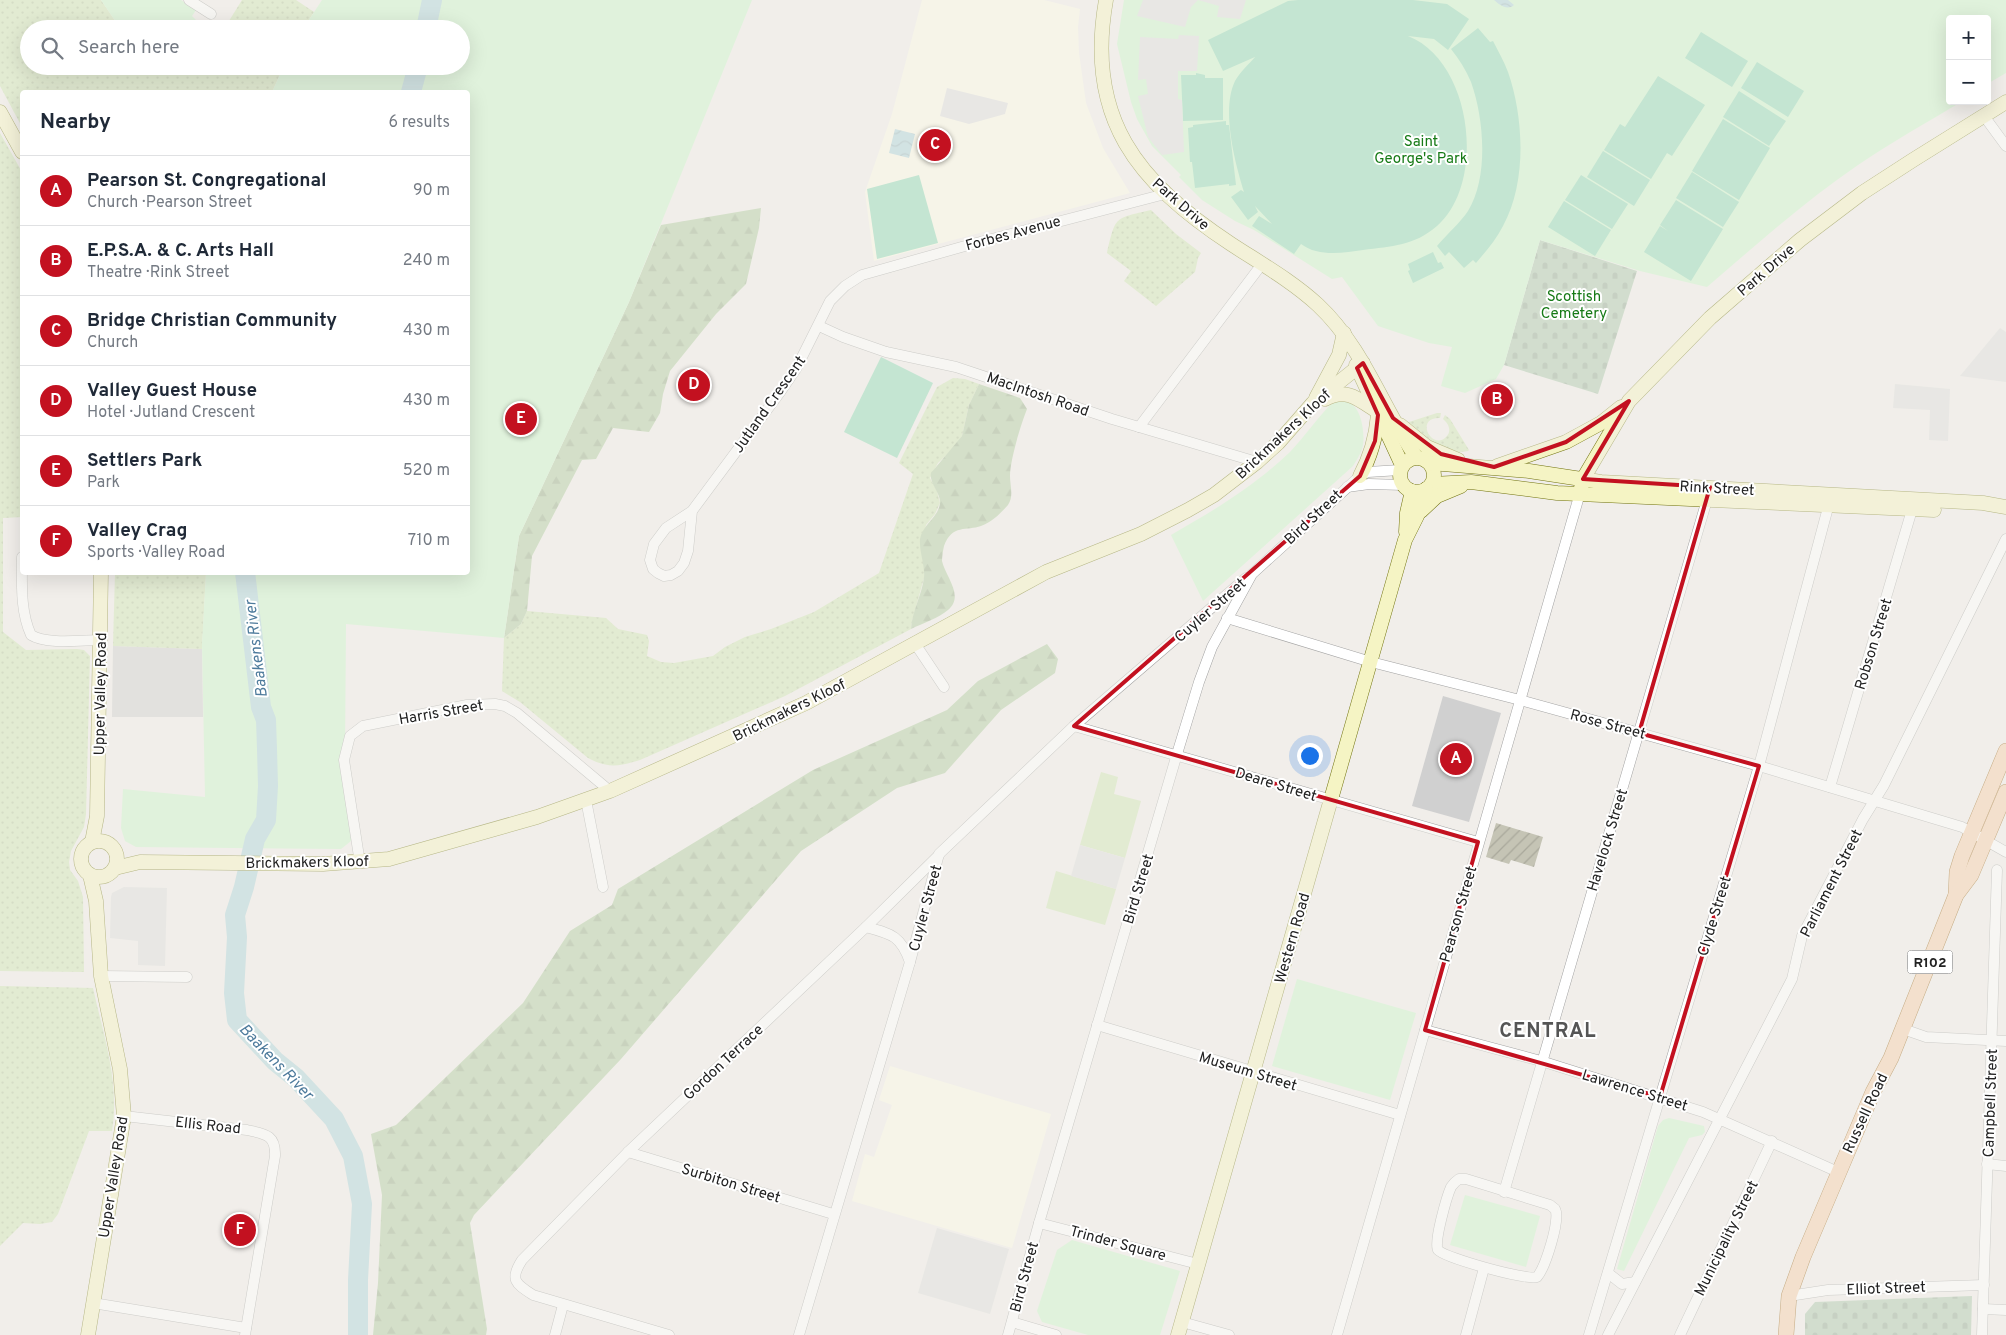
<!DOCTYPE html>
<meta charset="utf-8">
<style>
body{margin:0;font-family:Overpass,sans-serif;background:#f2f2f3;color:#1f2937}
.controls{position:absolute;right:15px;top:15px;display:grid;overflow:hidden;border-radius:5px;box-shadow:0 5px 20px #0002}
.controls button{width:45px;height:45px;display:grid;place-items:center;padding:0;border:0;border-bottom:1px solid #e0e1e3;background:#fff;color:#1f2937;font:25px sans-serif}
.you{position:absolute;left:1309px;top:755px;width:18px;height:18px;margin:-12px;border:4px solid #fff;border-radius:50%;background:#1a73e8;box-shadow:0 0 0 8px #1a73e833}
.badge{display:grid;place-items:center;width:32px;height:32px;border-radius:50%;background:#c31120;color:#fff;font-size:16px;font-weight:700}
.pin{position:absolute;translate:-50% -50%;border:2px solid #fff;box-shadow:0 1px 5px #0006}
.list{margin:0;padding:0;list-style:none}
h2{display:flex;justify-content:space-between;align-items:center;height:65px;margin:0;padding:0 20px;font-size:21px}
h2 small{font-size:16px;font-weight:400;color:#747a83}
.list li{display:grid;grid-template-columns:32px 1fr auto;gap:15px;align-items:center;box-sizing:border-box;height:70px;padding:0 20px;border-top:1px solid #e0e1e3}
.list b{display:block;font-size:19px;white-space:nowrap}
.list p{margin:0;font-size:16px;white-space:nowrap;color:#747a83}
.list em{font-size:16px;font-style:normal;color:#747a83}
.icon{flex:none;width:28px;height:28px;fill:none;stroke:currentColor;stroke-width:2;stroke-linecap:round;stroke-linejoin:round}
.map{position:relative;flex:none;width:2006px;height:1335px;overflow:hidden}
.search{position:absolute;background:#fff;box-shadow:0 5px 20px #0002;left:20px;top:20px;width:450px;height:55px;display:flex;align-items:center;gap:12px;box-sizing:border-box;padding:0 18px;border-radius:28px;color:#747a83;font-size:19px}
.panel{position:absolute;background:#fff;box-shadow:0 5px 20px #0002;left:20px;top:90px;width:450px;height:485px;border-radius:5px}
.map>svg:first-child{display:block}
</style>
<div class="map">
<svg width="2006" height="1335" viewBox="0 0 2006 1335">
<defs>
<pattern id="construction-furrows" width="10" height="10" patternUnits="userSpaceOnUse" patternTransform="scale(1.25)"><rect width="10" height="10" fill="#c5c4b5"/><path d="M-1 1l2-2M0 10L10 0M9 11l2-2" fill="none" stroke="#a9a89b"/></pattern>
<pattern id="grass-dots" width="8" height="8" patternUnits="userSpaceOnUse" patternTransform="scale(1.25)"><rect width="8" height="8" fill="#d1e6b5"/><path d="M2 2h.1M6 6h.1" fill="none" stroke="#b3c59b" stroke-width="1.8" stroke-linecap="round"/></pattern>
<pattern id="forest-firs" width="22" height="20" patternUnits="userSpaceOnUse" patternTransform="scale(1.25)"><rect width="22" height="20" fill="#b2cda2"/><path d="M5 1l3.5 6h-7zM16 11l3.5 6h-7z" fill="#99b08b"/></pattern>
<pattern id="cemetery-stones" width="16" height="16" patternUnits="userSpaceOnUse" patternTransform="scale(1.25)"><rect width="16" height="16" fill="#adc8ae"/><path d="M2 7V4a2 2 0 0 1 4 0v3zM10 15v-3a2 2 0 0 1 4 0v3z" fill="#95ac95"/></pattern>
<pattern id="water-waves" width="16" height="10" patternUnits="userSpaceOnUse" patternTransform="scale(1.25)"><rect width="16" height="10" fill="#aed4db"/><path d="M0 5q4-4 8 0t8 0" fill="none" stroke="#95b6bc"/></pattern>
</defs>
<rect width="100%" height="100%" fill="#f1eeea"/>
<g fill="#fdfbe7">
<polygon points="922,0 1044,0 1080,9 1078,27 1079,53 1086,103 1103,148 1130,193 874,261 865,192 892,114"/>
<polygon points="890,1066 1051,1114 1012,1248 852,1201 865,1154 874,1157 892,1105 879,1100"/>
</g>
<g fill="#d0d0d0">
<polygon points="113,646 202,649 203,717 112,717"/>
<polygon points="1443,696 1501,713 1469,822 1412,806"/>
</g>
<polygon fill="url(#construction-furrows)" points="1496,823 1543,837 1534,867 1511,860 1509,864 1486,857"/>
<g fill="url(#grass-dots)">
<polygon points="0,0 101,0 118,25 129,23 144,29 29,29 29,66 284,66 272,92 22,92 22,127 0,86"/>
<polygon points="242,0 296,0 314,12 303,29 224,29"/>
<polygon points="0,133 22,172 22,517 3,518 3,632 26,650 77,649 84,650 90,656 86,814 84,827 71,851 69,862 70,870 78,881 83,897 84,972 0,971"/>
<path d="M1151,210L1176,234L1201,253L1198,258L1195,272L1156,306L1124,281L1131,271L1107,253C1116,215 1114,219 1151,210Z"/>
<path d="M953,378L965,379L979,384L969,405L962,436L955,447L938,463L930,478L937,491L940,503L935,514L926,525L921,550L924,563V578L912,621L911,629L785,696L640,760C619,766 609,769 588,758L520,702L502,691L504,638L521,624L527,611L606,618L618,629L647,635L649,641L647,656L661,662L674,663L713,656L725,647L745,637L771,629L814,612L879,573L913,474L899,463L937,387Z"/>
<path d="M1437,413H1441L1440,418C1413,417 1433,453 1447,436C1452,430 1448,423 1443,419L1445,415L1450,419L1469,450L1468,451C1442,456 1428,439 1409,424V422Z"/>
<polygon points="115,573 206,573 202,649 113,646"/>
<path d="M0,986L93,988C103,1034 120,1082 112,1131H89L58,1214L52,1222L40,1224L23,1223L0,1246Z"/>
</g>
<g fill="url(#forest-firs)">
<polygon points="761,208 759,228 746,284 716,314 670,371 663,394 660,413 649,432 613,428 596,459 582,460 532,556 527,611 521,624 504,638 519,536 629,302 661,225"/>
<path d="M979,384L1020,398L1027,409C1021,424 1010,460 1010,476C1010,486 1014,496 1008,505C1000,514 992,522 981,526C967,531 952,524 944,546C943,550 942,557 942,561C945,576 965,596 948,610C939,618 923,623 911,629C912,611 922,595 924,577C925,564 919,552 920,539C922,525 940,516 940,502C940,492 929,483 931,473L962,436L969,405Z"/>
<polygon points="1047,644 1058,659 1055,673 1001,710 945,773 897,788 801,851 621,1059 474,1215 470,1223 487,1329 486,1335 373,1335 378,1283 382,1195 371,1134 396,1125 523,1003 570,931 612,905 618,889 813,770 947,710 978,681"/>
</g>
<g fill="url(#cemetery-stones)">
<polygon points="1540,240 1637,271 1598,394 1504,365"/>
<polygon points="1972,1296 1971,1335 1805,1335 1805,1314 1815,1302"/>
</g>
<g fill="#ccf6cc">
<polygon points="101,0 181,0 196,10 192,16 205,29 144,29 129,23 118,25"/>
<polygon points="322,0 752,0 629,302 519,536 504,638 346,624 345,751 356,837 341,849 136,847 125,841 121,828 123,789 205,797 202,644 206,573 468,572 468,92 272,92 284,66 461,66 461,29 303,29"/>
<path d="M1124,0H2006V73L1987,84V19H1950V101H1963C1927,122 1892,142 1858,165C1805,201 1756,245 1707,287L1640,271L1540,240L1504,365L1496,379L1465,393L1441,386L1452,347L1429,343L1378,326L1342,277L1332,279L1254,230L1235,221L1202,200L1179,177L1181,175L1152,146L1137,119L1131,102L1117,44Z"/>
<path d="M1336,402C1341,402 1347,401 1351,404C1362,409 1366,438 1362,449C1360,455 1356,461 1353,466L1203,601L1171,535C1216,509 1252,488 1290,452C1304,437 1316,420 1330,405Z"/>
<polygon points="1297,979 1416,1013 1390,1100 1272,1066"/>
<polygon points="1669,1118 1704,1126 1705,1132 1702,1135 1689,1138 1624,1271 1617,1269 1658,1126 1663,1120"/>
<polygon points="1465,1195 1540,1216 1526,1267 1450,1245"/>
<polygon points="1072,1240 1180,1271 1160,1335 1088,1335 1042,1322 1037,1311 1057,1250"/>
</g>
<g fill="#d1e6b5">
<polygon points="1101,772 1118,777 1114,794 1141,801 1125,858 1080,845"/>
<polygon points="1056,871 1116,889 1105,925 1046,908"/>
</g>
<g fill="#8fd9b6">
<path d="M1298,0H1413L1447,4L1469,19L1448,50L1434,39L1408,36C1472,61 1487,182 1437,226C1414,246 1392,246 1363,250C1343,253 1318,257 1301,244L1294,254L1252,226L1259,216L1272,224L1255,206L1258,212L1248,220L1231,197L1241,190L1244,192C1235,163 1221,110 1235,81C1240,72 1249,64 1255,57L1223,71L1208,40L1288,1Z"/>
<path d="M1478,28L1490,42L1493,41C1498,51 1504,61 1508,72C1524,118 1527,182 1503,226C1496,240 1486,251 1476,263L1473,260L1464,268L1449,252L1445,256L1437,246C1447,234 1460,223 1468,211C1489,177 1484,118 1471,82C1466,70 1459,59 1451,49Z"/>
<polygon points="1701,32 1748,61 1732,87 1685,58"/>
<polygon points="1757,62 1804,91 1788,117 1741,88"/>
<polygon points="1196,73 1205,75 1205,78 1223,78 1223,120 1183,121 1181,75 1196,75"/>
<polygon points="1658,76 1705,105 1672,156 1667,153 1651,179 1604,150 1620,124 1625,127"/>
<polygon points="1739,91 1786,121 1769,146 1723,117"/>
<polygon points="1723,119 1770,148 1739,200 1692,171"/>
<polygon points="1226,121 1226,125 1229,125 1236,185 1229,186 1229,184 1195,188 1192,162 1190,162 1188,128 1193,127 1193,125"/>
<polygon points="1603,151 1650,180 1634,206 1587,177"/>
<polygon points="1692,172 1739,202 1723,227 1676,198"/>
<polygon points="919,175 938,243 877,259 867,189"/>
<polygon points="1581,175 1628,204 1612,229 1565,200"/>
<polygon points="1676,200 1723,229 1691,281 1644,252 1660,226 1668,231 1660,225"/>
<polygon points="1564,201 1611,230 1595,256 1548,227"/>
<polygon points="1433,252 1438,263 1441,262 1444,268 1413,283 1408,271 1410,270 1408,264"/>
<polygon points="881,357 933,383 897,458 844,432"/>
</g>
<g fill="#dedede">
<polygon points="1143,0 1246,0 1240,19 1217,17 1219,6 1198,0 1191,7 1185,27 1137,16"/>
<polygon points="1179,35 1199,36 1197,71 1178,71 1178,99 1182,100 1184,152 1162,155 1148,137 1138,96 1148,94 1146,79 1138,80 1140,37 1178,39"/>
<polygon points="947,88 1008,103 1005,114 969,124 940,116"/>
<polygon points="2000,328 2006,332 2006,382 1960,376"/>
<polygon points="1895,384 1950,389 1948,441 1929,440 1930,410 1893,408"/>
<polygon points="1080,845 1125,858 1116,889 1071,876"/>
<polygon points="124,887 167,888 165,966 138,965 138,941 110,938 111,897 112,893"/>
<polygon points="937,1228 1009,1249 990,1314 918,1293"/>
</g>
<g fill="url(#water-waves)">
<path d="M1494,0H1508L1514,5C1507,11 1500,5 1494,0Z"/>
<polygon points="895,129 915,134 909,158 889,153"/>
</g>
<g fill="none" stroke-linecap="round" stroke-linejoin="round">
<g stroke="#aed4db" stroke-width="20">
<polyline points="426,29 432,0"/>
<polyline points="411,92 418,66"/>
<polyline points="245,572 261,707 266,720 267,749 268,786 266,820 255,839 244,887 235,915 237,937 234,993 237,1020 275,1061 296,1078 334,1119 353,1156 362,1204 358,1280 358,1335"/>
</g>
<defs>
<g id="street">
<polyline points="189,0 211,14"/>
<polyline points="1984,116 2006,146"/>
<polyline points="819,326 843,337 886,352 956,367 1112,419 1257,462"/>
<polyline points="1139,427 1262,264"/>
<polyline points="1347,487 1369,484 1403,485"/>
<polyline points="692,511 688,551 684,563 678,571 671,575 664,576 658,573 653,569 650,560 654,544 666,528 692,511 781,391 796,369 830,301 845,286 862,275 965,246 1165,194"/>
<path d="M22,557C22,583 20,611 31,635C47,645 82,640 101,640"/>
<polyline points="1227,618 1371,662 1520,700 1759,766 1962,827 2006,852"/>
<polyline points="916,645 944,687"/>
<polyline points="1074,726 1478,842"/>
<polyline points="1830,787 1914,503"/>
<polyline points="586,800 603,887"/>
<polyline points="360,863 344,760 350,736 363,726 467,705 495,704 505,706 517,713 610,791"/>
<path d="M866,927C892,934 901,936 910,962"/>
<polyline points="101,976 187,977"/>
<polyline points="1097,1025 1400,1115"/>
<polyline points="1903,1029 1926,1037 2006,1041"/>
<polyline points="1425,1030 1541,1061 1703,1112 1838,1172"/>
<path d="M124,1116L247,1130C264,1134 276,1134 275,1156L245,1335"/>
<polyline points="628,1152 833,1214"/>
<polyline points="1987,1164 2006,1166"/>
<path d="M1459,1179H1466L1550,1205L1555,1209C1561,1219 1545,1268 1537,1277C1528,1281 1445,1258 1438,1250C1433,1244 1447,1196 1451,1187C1453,1184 1456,1181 1459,1179Z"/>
<polyline points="1504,1192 1709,493"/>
<polyline points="1039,1223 1198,1264"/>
<polyline points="1608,1273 1622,1284 1635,1282"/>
<polyline points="1789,1296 1828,1290 1984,1285"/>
<polyline points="93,1303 246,1328"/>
<polyline points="1983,1309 2006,1310"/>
<polyline points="1012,1322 1056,1335"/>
<polyline points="1182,1322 1229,1335"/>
<polyline points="555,1335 563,1305"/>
<path d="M669,1335L533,1295C516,1284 509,1280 522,1260L628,1152L866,927L939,855"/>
<polyline points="799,1335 910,962 939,854 1074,726 1246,578"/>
<polyline points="1008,1335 1039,1223 1177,754 1199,682 1212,647 1252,574 1360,476 1368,472 1400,470"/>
<polyline points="1337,1335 1580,493"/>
<polyline points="1466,1335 1484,1268"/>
<polyline points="1589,1335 1759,766 1830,500"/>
<polyline points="1608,1335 1792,979 1802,936 1863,819 1884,785 2006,539"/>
<polyline points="1680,1335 1772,1141"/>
<polyline points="1982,1335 1997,870"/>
</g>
<g id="secondary">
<path d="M1106,0C1085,118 1137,182 1231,244C1260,263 1292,281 1318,305C1363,347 1382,407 1416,457"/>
<polyline points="0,112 22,152"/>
<polyline points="1356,365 1402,465"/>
<polyline points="1316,398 1339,355 1344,333"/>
<path d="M1325,399C1346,388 1357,398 1375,410"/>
<polyline points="1400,425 1427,447 1458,460"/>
<circle cx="1417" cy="475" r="17"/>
<polyline points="1430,463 1529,471 1601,482 1983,503 2006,507"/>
<polyline points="1497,466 1566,442 1601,423 1621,407"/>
<path d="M1360,476C1371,456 1376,438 1378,415"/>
<polyline points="1432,484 1471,482 1557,493 1934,510"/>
<polyline points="1580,493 1583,479 1629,401 1710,318 1800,240 1862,193 1913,160 2006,102"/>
<polyline points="1421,511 1437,496 1461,486"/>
<polyline points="1406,532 1407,513 1412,491"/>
<circle cx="99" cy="859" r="18"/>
<polyline points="92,842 97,816 101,572"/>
<polyline points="115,868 140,862 323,864 389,859 537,817 610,791 806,703 1046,572 1141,534 1188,510 1214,495 1257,462 1278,443 1313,403 1363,363"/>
<polyline points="88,1335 124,1116 120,1069 101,976 96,901 90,875"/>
<polyline points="1178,1335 1405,540 1417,516 1426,489"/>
</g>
<g id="primary">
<polyline points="1956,895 1957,872 1962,856 2006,751"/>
<polyline points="1786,1335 1789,1296 1803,1257 1873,1092 1891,1058 1956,895 1971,875 2006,792"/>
</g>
</defs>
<use href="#street" stroke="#a3a3a3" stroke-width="11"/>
<use href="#secondary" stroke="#71730f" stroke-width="15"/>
<use href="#primary" stroke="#935b0d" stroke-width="16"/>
<use href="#street" stroke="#fff" stroke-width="10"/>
<use href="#secondary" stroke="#f5f4c4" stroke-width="14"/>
<use href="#primary" stroke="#f5cfab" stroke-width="15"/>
</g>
<path d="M0 0H2006V1335H0ZM1363,363L1393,418L1441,454L1494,467L1566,442L1629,401L1583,479L1710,487L1639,733L1759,766L1660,1097L1425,1030L1478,842L1074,726L1360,476L1375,441L1378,415L1357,368Z" fill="#f1eeea" fill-opacity=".55" fill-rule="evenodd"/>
<path fill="none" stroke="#c31120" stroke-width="4" stroke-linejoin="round" d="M1363,363L1393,418L1441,454L1494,467L1566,442L1629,401L1583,479L1710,487L1639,733L1759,766L1660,1097L1425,1030L1478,842L1074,726L1360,476L1375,441L1378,415L1357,368Z"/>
<g text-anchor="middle" stroke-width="4" stroke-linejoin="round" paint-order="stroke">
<rect fill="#fff" stroke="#646464" stroke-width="1" x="1907.5" y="950.5" width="45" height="23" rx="4"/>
<g font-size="14" font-weight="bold" fill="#222">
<text x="1930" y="967">R102</text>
</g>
<g font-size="15" fill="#167a16" stroke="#fff">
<text x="1421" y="146">Saint<tspan x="1421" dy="17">George's Park</tspan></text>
<text x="1574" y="301">Scottish<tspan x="1574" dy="17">Cemetery</tspan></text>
</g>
<g font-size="15" fill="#222" stroke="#fff">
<text transform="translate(1181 204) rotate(41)" y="5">Park Drive</text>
<text transform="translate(1013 233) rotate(-15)" y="5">Forbes Avenue</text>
<text transform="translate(1766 270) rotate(-41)" y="5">Park Drive</text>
<text transform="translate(1038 394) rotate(19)" y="5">MacIntosh Road</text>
<text transform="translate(769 404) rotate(-55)" y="5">Jutland Crescent</text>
<text transform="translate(1283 434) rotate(-43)" y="5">Brickmakers Kloof</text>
<text transform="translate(1717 488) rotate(3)" y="5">Rink Street</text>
<text transform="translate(1313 517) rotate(-43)" y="5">Bird Street</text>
<text transform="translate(1210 610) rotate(-41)" y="5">Cuyler Street</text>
<text transform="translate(1873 644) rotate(-73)" y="5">Robson Street</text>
<text transform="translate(100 694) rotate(-89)" y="5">Upper Valley Road</text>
<text transform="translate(789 710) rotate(-26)" y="5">Brickmakers Kloof</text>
<text transform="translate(441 712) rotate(-10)" y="5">Harris Street</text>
<text transform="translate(1608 724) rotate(15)" y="5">Rose Street</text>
<text transform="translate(1276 784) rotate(17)" y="5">Deare Street</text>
<text transform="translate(1607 840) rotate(-73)" y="5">Havelock Street</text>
<text transform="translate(307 862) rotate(-1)" y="5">Brickmakers Kloof</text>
<text transform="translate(1831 883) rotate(-63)" y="5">Parliament Street</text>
<text transform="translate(1138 889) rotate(-73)" y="5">Bird Street</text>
<text transform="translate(925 908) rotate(-75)" y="5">Cuyler Street</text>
<text transform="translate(1458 914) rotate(-74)" y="5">Pearson Street</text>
<text transform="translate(1714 916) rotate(-73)" y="5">Clyde Street</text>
<text transform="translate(1292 938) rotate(-74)" y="5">Western Road</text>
<text transform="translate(723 1062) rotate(-43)" y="5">Gordon Terrace</text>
<text transform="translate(1248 1071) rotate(17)" y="5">Museum Street</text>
<text transform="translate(1635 1090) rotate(17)" y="5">Lawrence Street</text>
<text transform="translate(1990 1103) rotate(-88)" y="5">Campbell Street</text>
<text transform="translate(1865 1113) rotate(-65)" y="5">Russell Road</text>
<text transform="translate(208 1125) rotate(6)" y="5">Ellis Road</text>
<text transform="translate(113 1177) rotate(-81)" y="5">Upper Valley Road</text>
<text transform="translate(731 1183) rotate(17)" y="5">Surbiton Street</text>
<text transform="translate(1726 1238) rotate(-64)" y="5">Municipality Street</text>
<text transform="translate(1118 1243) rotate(15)" y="5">Trinder Square</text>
<text transform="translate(1024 1277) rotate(-75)" y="5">Bird Street</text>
<text transform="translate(1886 1288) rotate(-2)" y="5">Elliot Street</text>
</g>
<g font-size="16" font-style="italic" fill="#4e7b9c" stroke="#fff">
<text transform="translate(255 649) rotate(-97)" y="6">Baakens River</text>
<text transform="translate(277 1061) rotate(46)" y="6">Baakens River</text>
</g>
<g font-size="20" font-weight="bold" letter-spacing="1" fill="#555" stroke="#fff">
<text x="1548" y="1037">CENTRAL</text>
</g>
</g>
</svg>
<div class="controls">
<button>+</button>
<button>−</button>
</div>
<div class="you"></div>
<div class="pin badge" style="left:1456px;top:759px">A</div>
<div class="pin badge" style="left:1497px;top:400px">B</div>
<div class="pin badge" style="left:935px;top:145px">C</div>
<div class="pin badge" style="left:694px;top:385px">D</div>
<div class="pin badge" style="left:521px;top:419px">E</div>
<div class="pin badge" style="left:240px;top:1230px">F</div>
<div class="search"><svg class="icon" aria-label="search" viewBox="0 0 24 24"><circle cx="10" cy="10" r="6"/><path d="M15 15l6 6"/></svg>Search here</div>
<section class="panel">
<h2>Nearby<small>6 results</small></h2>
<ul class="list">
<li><span class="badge">A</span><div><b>Pearson St. Congregational</b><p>Church · Pearson Street</p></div><em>90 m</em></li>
<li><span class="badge">B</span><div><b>E.P.S.A. &amp; C. Arts Hall</b><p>Theatre · Rink Street</p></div><em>240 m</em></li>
<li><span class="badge">C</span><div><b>Bridge Christian Community</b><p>Church</p></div><em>430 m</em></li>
<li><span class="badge">D</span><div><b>Valley Guest House</b><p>Hotel · Jutland Crescent</p></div><em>430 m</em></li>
<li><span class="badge">E</span><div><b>Settlers Park</b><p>Park</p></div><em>520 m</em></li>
<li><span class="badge">F</span><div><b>Valley Crag</b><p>Sports · Valley Road</p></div><em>710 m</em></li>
</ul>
</section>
</div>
